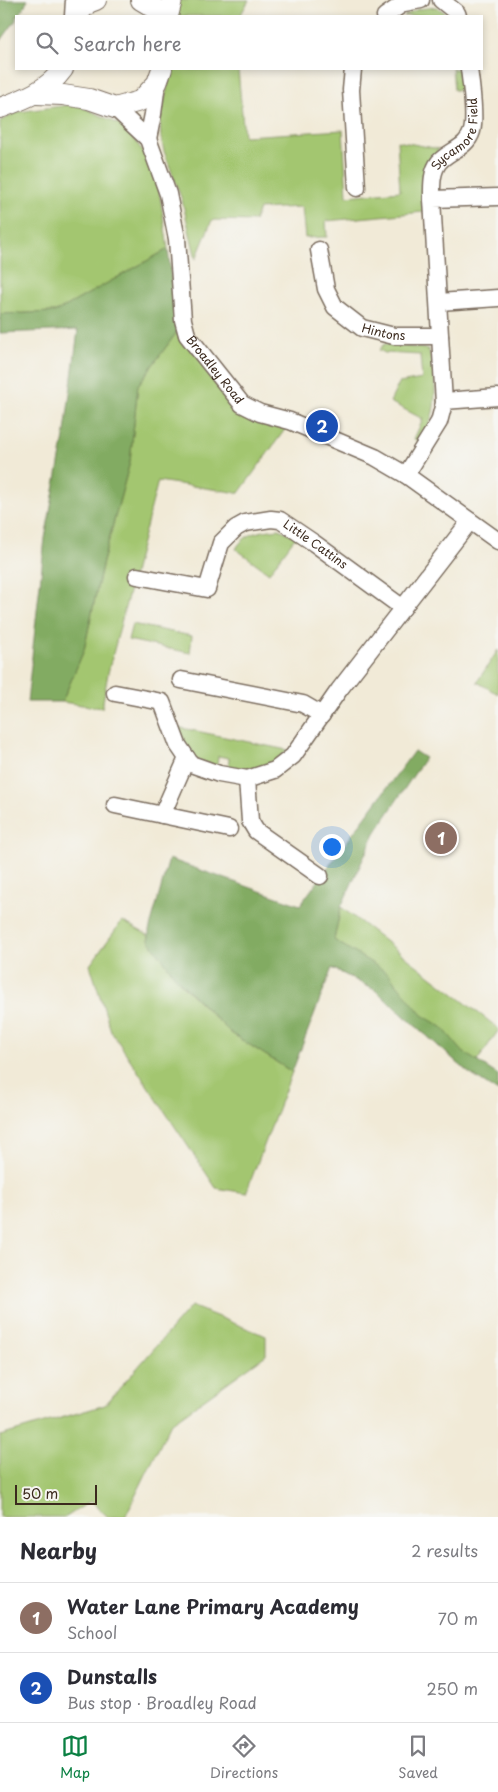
<!DOCTYPE html>
<meta charset="utf-8">
<style>
body{margin:0;font-family:"Playpen Sans",sans-serif;background:#f2f2f3;color:#2b2b33}
.scale{position:absolute;left:15px;bottom:12px;width:82px;box-sizing:border-box;padding-left:5px;border:2px solid #3b2a1e;border-top:0;font-size:14px;line-height:18px;white-space:nowrap;color:#3b2a1e;-webkit-text-stroke:4px #f6f6f2;paint-order:stroke}
.you{position:absolute;left:331px;top:846px;width:18px;height:18px;margin:-12px;border:4px solid #fff;border-radius:50%;background:#1a73e8;box-shadow:0 0 0 8px #1a73e833}
.badge{display:grid;place-items:center;width:32px;height:32px;border-radius:50%;background:#0b8043;color:#fff;font-size:16px;font-weight:700}
.pin{position:absolute;translate:-50% -50%;border:2px solid #fff;box-shadow:0 1px 5px #0006}
.list{margin:0;padding:0;list-style:none}
h2{display:flex;justify-content:space-between;align-items:center;height:65px;margin:0;padding:0 20px;font-size:21px}
h2 small{font-size:16px;font-weight:400;color:#7c7c81}
.list li{display:grid;grid-template-columns:32px 1fr auto;gap:15px;align-items:center;box-sizing:border-box;height:70px;padding:0 20px;border-top:1px solid #e1e1e2}
.list b{display:block;font-size:19px;white-space:nowrap}
.list p{margin:0;font-size:16px;white-space:nowrap;color:#7c7c81}
.list em{font-size:16px;font-style:normal;color:#7c7c81}
.icon{flex:none;width:28px;height:28px;fill:none;stroke:currentColor;stroke-width:2;stroke-linecap:round;stroke-linejoin:round}
.map{position:relative;flex:none;width:498px;height:1517px;overflow:hidden}
.search{position:absolute;background:#fff;box-shadow:0 2px 8px #0003;left:15px;right:15px;top:15px;height:55px;display:flex;align-items:center;gap:12px;box-sizing:border-box;padding:0 18px;border-radius:0px;color:#7c7c81;font-size:19px}
.sheet{height:205px;background:#fff}
nav{display:flex;justify-content:space-around;align-items:center;box-sizing:border-box;height:70px;border-top:1px solid #e1e1e2;background:#fff;font-size:14px;color:#7c7c81}
nav a{display:grid;justify-items:center;gap:2px}
nav .on{color:#0b8043}
.map>svg:first-child{display:block}
</style>
<div class="map">
<svg width="498" height="1517" viewBox="0 0 498 1517">
<rect width="100%" height="100%" fill="#f6f6f2"/>
<filter id="ink" filterUnits="userSpaceOnUse"><feTurbulence type="fractalNoise" baseFrequency=".02" numOctaves="2"/><feDisplacementMap in="SourceGraphic" scale="10" xChannelSelector="R" yChannelSelector="G"/><feConvolveMatrix kernelMatrix="1 2 1 2 8 2 1 2 1" color-interpolation-filters="sRGB"/></filter>
<filter id="wash" filterUnits="userSpaceOnUse"><feTurbulence type="fractalNoise" baseFrequency=".0096" numOctaves="4" result="noise"/><feDisplacementMap in="SourceGraphic" scale="20" xChannelSelector="R" yChannelSelector="G"/><feGaussianBlur stdDeviation="1.12" result="paint"/><feColorMatrix in="noise" values="0 0 0 0 0 0 0 0 0 0 0 0 0 0 0 0 0 1.4 0 .05"/><feComposite in="paint" operator="in"/></filter>
<g filter="url(#wash)">
<rect width="100%" height="100%" fill="#f1ead7"/>
<g fill="#a3c670" stroke="#6f7847">
<polygon points="176,0 249,0 240,16 172,16"/>
<polygon points="437,7 450,16 404,16 418,9"/>
<polygon points="171,69 238,69 244,136 343,130 347,196 400,191 397,141 439,149 424,173 424,212 326,221 327,237 305,238 302,207 259,209 254,221 212,220 196,259 182,200 164,151 161,138 160,122"/>
<polygon points="452,69 462,69 464,90 454,90"/>
<polygon points="76,104 125,127 156,169 168,249 56,312 0,314 0,121 18,112"/>
<polygon points="177,332 240,406 286,428 239,493 158,481 108,673 102,708 62,702 84,650 102,566 130,462 138,385"/>
<path d="M384,344L428,349C435,366 437,394 433,412C431,422 426,432 423,442L414,439L423,419L390,402L399,383L422,379L420,355L385,353L379,350Z"/>
<path d="M279,529L299,538L294,539L269,573L236,549C245,532 262,531 279,529Z"/>
<polygon points="132,624 192,636 190,653 128,640"/>
<polygon points="498,650 498,694 477,682"/>
<path d="M177,727L287,750C268,773 256,770 228,769L229,758L218,756L217,766L194,759Z"/>
<polygon points="341,907 498,1028 498,1031 469,1073 375,990 332,968 334,940"/>
<polygon points="122,921 148,935 150,941 180,983 231,1033 292,1072 246,1193 216,1188 111,1031 90,965"/>
<polygon points="191,1306 266,1336 266,1355 171,1423 125,1517 108,1517 91,1501 66,1517 0,1517 0,1436 105,1405"/>
</g>
<g fill="#82ab62" stroke="#5e6a40">
<polygon points="0,0 28,0 19,16 16,16 16,20 0,42"/>
<polygon points="168,249 177,332 138,385 130,462 102,565 84,650 62,702 27,702 45,538 65,432 78,330 0,333 0,314 56,312"/>
<polygon points="414,751 425,758 375,833 341,907 334,940 388,973 422,1015 442,1027 463,1052 498,1075 498,1092 469,1073 375,990 332,968 292,1072 231,1033 177,979 149,940 149,931 169,859 300,905"/>
</g>
</g>
<g filter="url(#ink)">
<g fill="none" stroke-linecap="round" stroke-linejoin="round">
<defs>
<g id="minor">
<polyline points="441,0 457,13 458,16"/>
<polyline points="73,16 74,0"/>
<polyline points="385,16 404,3 421,0"/>
<polyline points="353,69 351,90 357,188"/>
<path id="s1" d="M115,108L148,139L168,194L177,239L183,320L187,335L242,404L260,413L290,421L375,457L406,475L498,541"/>
<polyline points="148,139 153,114 157,83"/>
<path id="s2" d="M432,199C432,187 431,172 439,162C450,150 467,148 472,131C476,116 471,84 469,69"/>
<path id="s3" d="M319,250L326,289L335,307L362,328L394,336H440"/>
<polyline points="439,302 498,298"/>
<polyline points="444,401 498,397"/>
<polyline points="406,475 439,422 444,403 432,199 498,197"/>
<path id="s4" d="M137,576L207,589L221,543L236,528L245,523L271,519L280,520L314,543L403,608"/>
<polyline points="181,680 303,704 322,715"/>
<polyline points="115,693 162,702 178,745 191,764 219,774 247,779 275,770 293,756 339,690 470,521"/>
<polyline points="247,779 250,821 256,831 320,876"/>
<polyline points="115,805 229,829"/>
<polyline points="162,815 187,758"/>
</g>
<g id="major">
<polyline points="141,0 156,9 160,16"/>
<polyline points="76,16 88,3 96,0"/>
<polyline points="168,16 172,0"/>
<polyline points="36,94 63,95 89,99 115,108 140,101 157,83 162,69"/>
<path d="M0,108C24,99 47,91 63,69"/>
</g>
</defs>
<use href="#minor" stroke="#7b6d5f" stroke-width="19"/>
<use href="#major" stroke="#7b6d5f" stroke-width="22"/>
<use href="#minor" stroke="#fff" stroke-width="16"/>
<use href="#major" stroke="#fff" stroke-width="20"/>
</g>
</g>
<g text-anchor="middle" stroke-width="4" stroke-linejoin="round" paint-order="stroke">
<g font-size="12" fill="#3b2a1e" stroke="#f6f6f2">
<text dy="4" stroke="none"><textPath href="#s2" startOffset="74">Sycamore Field</textPath></text>
<text dy="4" stroke="none"><textPath href="#s3" startOffset="116">Hintons</textPath></text>
<text dy="4" stroke="none"><textPath href="#s1" startOffset="291">Broadley Road</textPath></text>
<text dy="4" stroke="none"><textPath href="#s4" startOffset="229">Little Cattins</textPath></text>
</g>
</g>
</svg>
<div class="scale">50 m</div>
<div class="you"></div>
<div class="pin badge" style="left:441px;top:838px;background:#8d6e63">1</div>
<div class="pin badge" style="left:322px;top:426px;background:#1a4fb4">2</div>
<div class="search"><svg class="icon" aria-label="search" viewBox="0 0 24 24"><circle cx="10" cy="10" r="6"/><path d="M15 15l6 6"/></svg>Search here</div>
</div>
<section class="sheet">
<h2>Nearby<small>2 results</small></h2>
<ul class="list">
<li><span class="badge" style="background:#8d6e63">1</span><div><b>Water Lane Primary Academy</b><p>School</p></div><em>70 m</em></li>
<li><span class="badge" style="background:#1a4fb4">2</span><div><b>Dunstalls</b><p>Bus stop · Broadley Road</p></div><em>250 m</em></li>
</ul>
</section>
<nav>
<a class="on"><svg class="icon" aria-label="map" viewBox="0 0 24 24"><path d="M3 6l6-2 6 2 6-2v14l-6 2-6-2-6 2zM9 4v14M15 6v14"/></svg>Map</a>
<a><svg class="icon" aria-label="directions" viewBox="0 0 24 24"><path d="M12 3l9 9-9 9-9-9zM9 14v-3h6M13 9l2 2-2 2"/></svg>Directions</a>
<a><svg class="icon" aria-label="saved" viewBox="0 0 24 24"><path d="M7 4h10v16l-5-4-5 4z"/></svg>Saved</a>
</nav>
